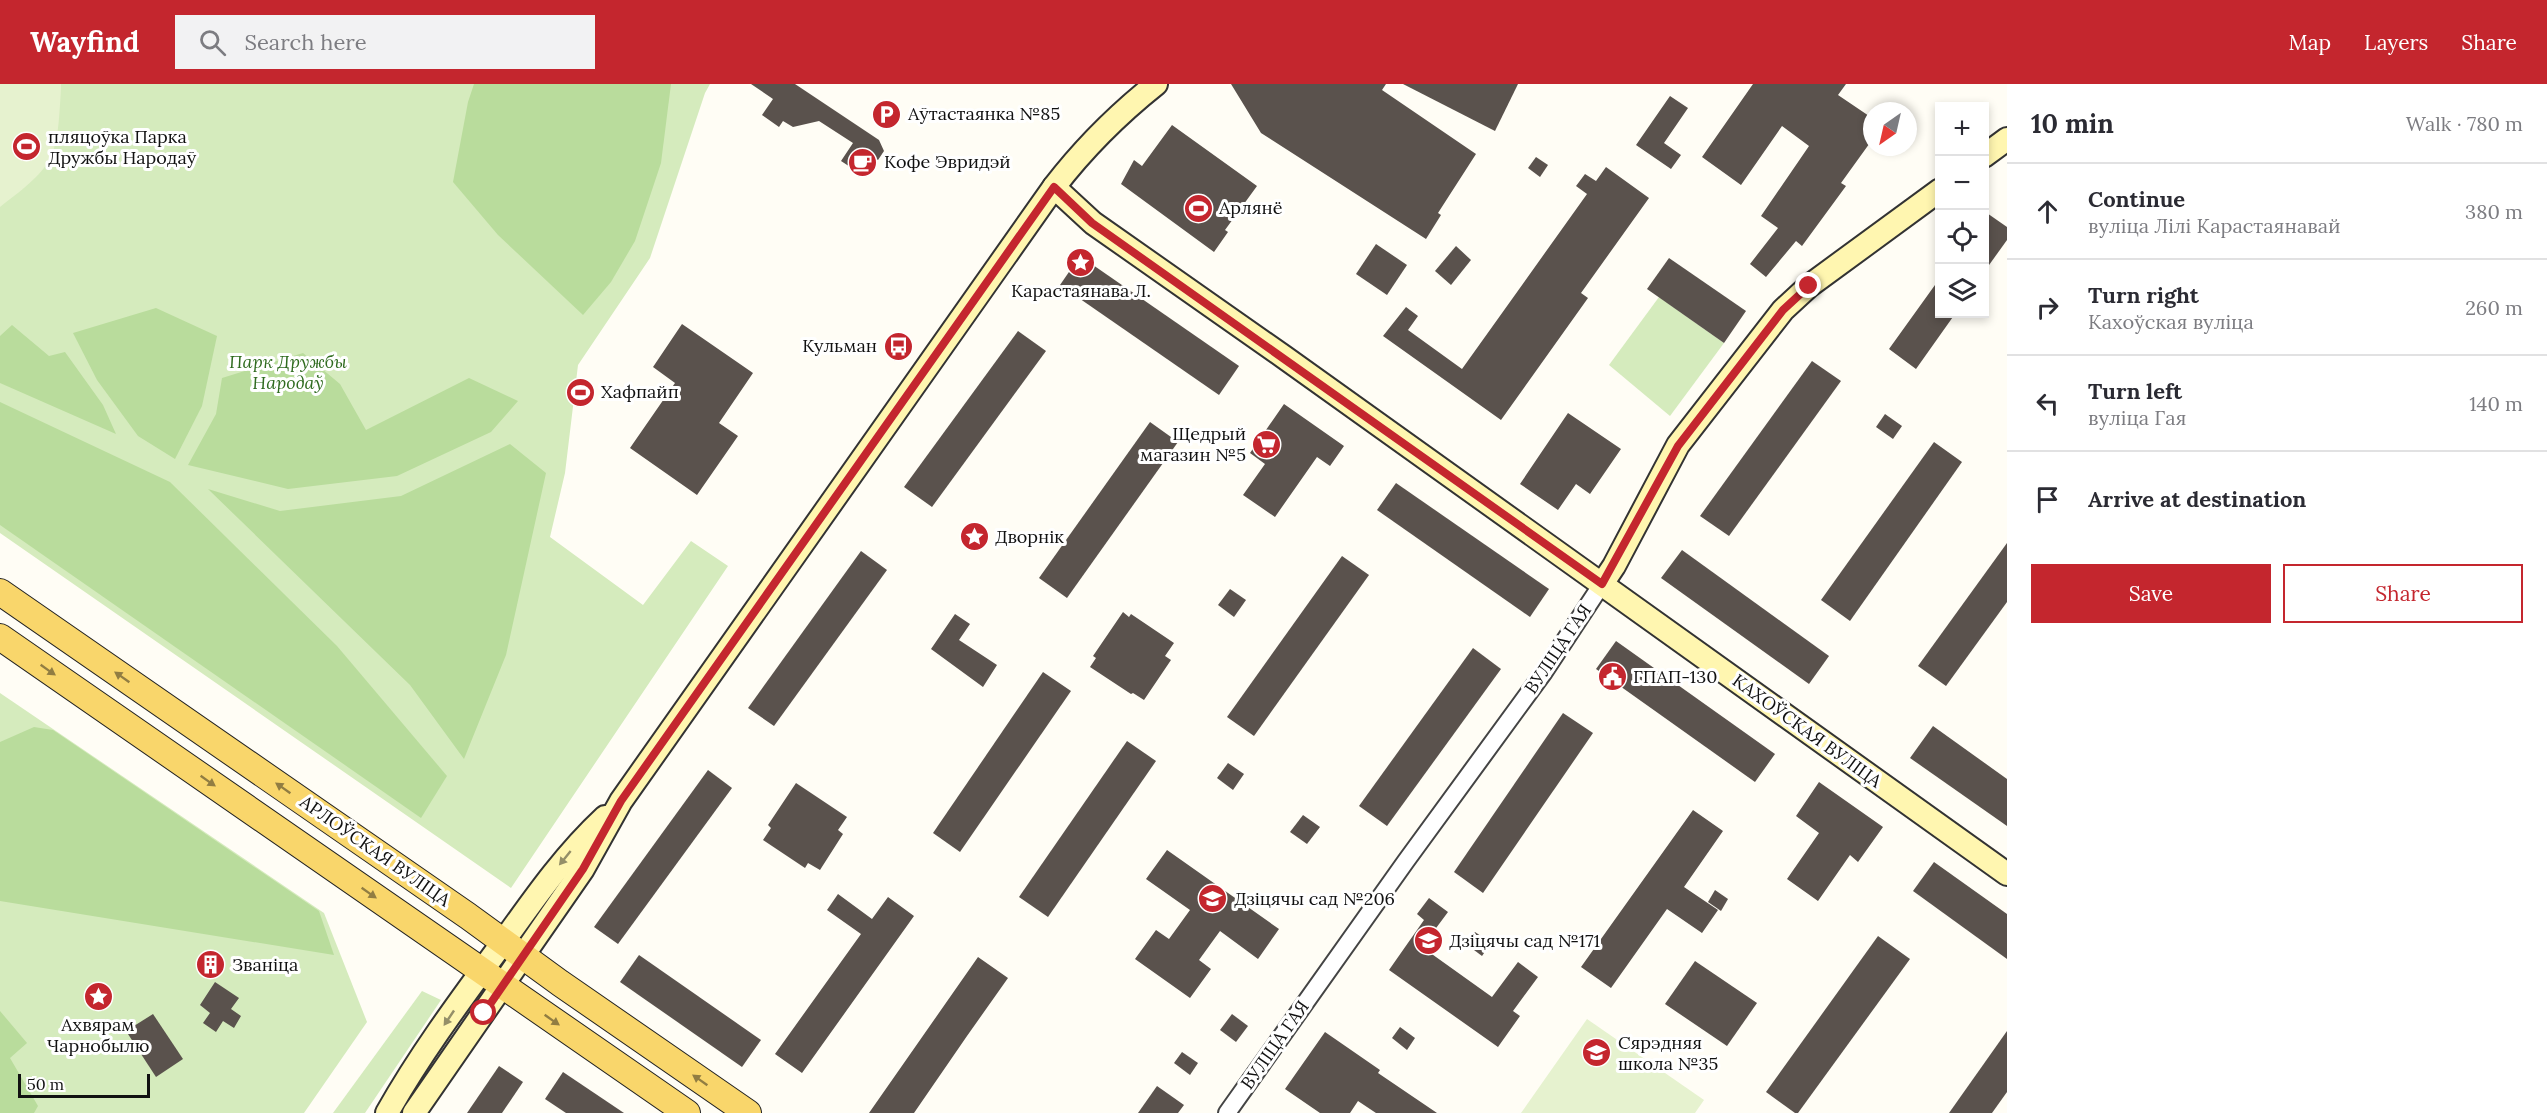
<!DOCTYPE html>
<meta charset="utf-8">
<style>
body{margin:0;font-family:Lora,serif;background:#f2f2f3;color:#2b2b33}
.controls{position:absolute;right:18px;top:18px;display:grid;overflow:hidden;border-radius:0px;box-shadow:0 3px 9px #0003}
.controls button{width:54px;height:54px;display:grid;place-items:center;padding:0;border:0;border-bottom:2px solid #e1e1e2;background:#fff;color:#2b2b33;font:30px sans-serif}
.compass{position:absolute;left:1863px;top:18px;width:54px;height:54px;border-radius:50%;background:#fff;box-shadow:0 3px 9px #0003;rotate:214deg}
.scale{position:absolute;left:18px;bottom:15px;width:132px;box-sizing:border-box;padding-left:6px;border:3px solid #111;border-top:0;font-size:16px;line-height:21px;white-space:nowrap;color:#111;-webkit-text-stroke:4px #fff;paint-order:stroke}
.stop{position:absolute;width:18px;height:18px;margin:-14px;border:4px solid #c4262e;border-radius:50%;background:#fff}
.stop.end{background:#c4262e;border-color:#fff;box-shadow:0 2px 6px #0008}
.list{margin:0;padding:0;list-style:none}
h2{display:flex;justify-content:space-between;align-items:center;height:78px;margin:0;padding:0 24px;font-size:26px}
h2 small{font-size:20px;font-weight:400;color:#7c7c81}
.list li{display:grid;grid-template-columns:39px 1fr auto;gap:18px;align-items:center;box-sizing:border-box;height:96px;padding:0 24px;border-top:2px solid #e1e1e2}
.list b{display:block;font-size:22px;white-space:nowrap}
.list p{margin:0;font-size:20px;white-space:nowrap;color:#7c7c81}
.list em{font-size:20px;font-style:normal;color:#7c7c81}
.actions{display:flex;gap:12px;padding:18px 24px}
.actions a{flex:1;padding:14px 0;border:2px solid #c4262e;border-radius:0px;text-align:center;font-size:21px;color:#c4262e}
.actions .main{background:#c4262e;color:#fff}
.icon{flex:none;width:33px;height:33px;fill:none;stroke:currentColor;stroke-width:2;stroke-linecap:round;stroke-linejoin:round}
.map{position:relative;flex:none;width:2007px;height:1029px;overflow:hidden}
header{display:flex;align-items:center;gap:36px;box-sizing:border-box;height:84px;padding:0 30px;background:#c4262e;color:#fff}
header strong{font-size:28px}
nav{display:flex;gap:33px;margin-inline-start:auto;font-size:21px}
.search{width:420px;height:54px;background:#f2f2f3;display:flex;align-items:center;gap:15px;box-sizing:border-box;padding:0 21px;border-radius:0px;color:#7c7c81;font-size:22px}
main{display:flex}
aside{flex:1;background:#fff}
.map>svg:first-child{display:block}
</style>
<header>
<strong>Wayfind</strong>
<div class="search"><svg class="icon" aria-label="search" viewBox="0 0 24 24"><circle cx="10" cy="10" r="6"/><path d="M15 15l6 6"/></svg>Search here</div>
<nav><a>Map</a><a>Layers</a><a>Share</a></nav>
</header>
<main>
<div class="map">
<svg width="2007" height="1029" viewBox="0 0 2007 1029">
<rect width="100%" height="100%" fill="#fffdf5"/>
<g fill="#d5ebbd">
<polygon points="0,0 710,0 705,9 650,174 578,281 565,389 550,453 643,521 691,457 728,482 511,804 0,449"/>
<polygon points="1659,213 1724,259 1670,332 1609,281"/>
<polygon points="0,609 324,829 367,938 304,1029 0,1029"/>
<polygon points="422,907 441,916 365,1029 333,1029"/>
</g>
<g fill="#b9dc9c">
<polygon points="474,0 671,0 661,79 635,157 611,198 583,231 498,151 453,98 468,18"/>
<polygon points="156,224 217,252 202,322 175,375 138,352 97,296 73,249"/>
<polygon points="12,241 49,272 65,268 103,321 116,350 0,299 0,252"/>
<polygon points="303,269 340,300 366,346 469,294 518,317 491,348 397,392 288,405 188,381 216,330 222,294"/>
<polygon points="0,318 170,398 337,562 447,692 421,734 0,441"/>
<polygon points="510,360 546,389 506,571 464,675 410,601 208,405 280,427 401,412"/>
<polygon points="34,643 53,646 319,827 334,871 0,817 0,658"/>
<polygon points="0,927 27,959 10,974 38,1022 34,1029 0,1029"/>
</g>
<g fill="#e6f2cf">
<path d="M0,0H61V4C57,74 57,80 0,123Z"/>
<polygon points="1587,935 1704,1016 1695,1029 1521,1029"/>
</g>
<g fill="#5a524d">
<polygon points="751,0 795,0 879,56 884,67 878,76 873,73 861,90 841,77 853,59 819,37 793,43 783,37 779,43 762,31 773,15"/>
<polygon points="1231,0 1386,0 1382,6 1476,70 1438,129 1441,131 1426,155 1261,49"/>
<polygon points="1403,0 1518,0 1495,47"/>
<polygon points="1753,0 1846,0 1838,11 1872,34 1872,56 1841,99 1846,102 1802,162 1796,157 1766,193 1750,180 1778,144 1761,132 1809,62 1782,42 1741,101 1702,73"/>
<polygon points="1670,12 1688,24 1664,59 1681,71 1671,85 1636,61"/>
<polygon points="1172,41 1257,102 1225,146 1228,148 1214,168 1121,100 1134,76 1142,82"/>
<polygon points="1536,73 1548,81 1540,93 1528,84"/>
<polygon points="1606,83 1649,114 1581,209 1588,214 1501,336 1383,252 1406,223 1418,232 1408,246 1462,285 1587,110 1576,102 1585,90 1596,97"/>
<polygon points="1984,127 2007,143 2007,156 1984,188"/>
<polygon points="1376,160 1407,181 1387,211 1356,190"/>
<polygon points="1456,162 1471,176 1451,201 1435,187"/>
<polygon points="1080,172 1239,282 1219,311 1060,201"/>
<polygon points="1669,174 1746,227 1724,259 1647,205"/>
<polygon points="1940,194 1940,230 1955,230 1916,285 1889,265"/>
<polygon points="682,240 753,289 719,339 738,352 697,411 630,364 675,299 653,283"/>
<polygon points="1018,247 1046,267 932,423 904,403"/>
<polygon points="1812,277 1841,297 1729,452 1700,432"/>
<polygon points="1284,320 1344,362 1330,382 1317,373 1275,433 1243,411 1265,380 1250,369"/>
<polygon points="1568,329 1621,365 1590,410 1576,400 1558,426 1520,400"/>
<polygon points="1885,330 1902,342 1893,355 1876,343"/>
<polygon points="1150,338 1178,358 1067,514 1039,494"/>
<polygon points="1934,358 1962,378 1850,537 1821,516"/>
<polygon points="1396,399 1549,505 1530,533 1377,426"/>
<polygon points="2007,459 2007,518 1946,602 1918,582"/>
<polygon points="1682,466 1829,572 1809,600 1661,494"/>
<polygon points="861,467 887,486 774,642 748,624"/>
<polygon points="1342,472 1369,491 1254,652 1227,633"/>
<polygon points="1230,505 1246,516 1234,533 1218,521"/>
<polygon points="1123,528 1129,533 1131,530 1174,559 1165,572 1171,576 1144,616 1133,609 1131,610 1090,583 1096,574 1093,572"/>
<polygon points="955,530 970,540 959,556 997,581 983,603 931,565"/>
<polygon points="1616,557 1775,670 1755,698 1596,585"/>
<polygon points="1473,564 1501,585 1387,742 1359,722"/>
<polygon points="1043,588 1071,607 960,768 933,749"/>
<polygon points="1563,629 1593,649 1483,809 1454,788"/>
<polygon points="1933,642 2007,695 2007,742 1910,674"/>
<polygon points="1127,657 1156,677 1048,833 1019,813"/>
<polygon points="1228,679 1244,690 1233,706 1217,694"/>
<polygon points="708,686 732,704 618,860 594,843"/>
<polygon points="1819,698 1883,743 1858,778 1850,771 1818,817 1787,795 1819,749 1796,732"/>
<polygon points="796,699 847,733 838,746 843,750 820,786 808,779 805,784 763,756 771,744 768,741"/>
<polygon points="1693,726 1723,747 1684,803 1718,826 1702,849 1667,825 1611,904 1581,883"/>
<polygon points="1303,731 1320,743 1307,760 1290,748"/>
<polygon points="1167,766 1279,845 1258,875 1220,847 1199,876 1211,885 1190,914 1135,875 1156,846 1169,855 1190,826 1146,795"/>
<polygon points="1934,778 2007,830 2007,875 1913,807"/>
<polygon points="1715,806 1728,815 1721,827 1708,818"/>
<polygon points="838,810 872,835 888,813 914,832 802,989 775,970 861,850 827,826"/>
<polygon points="1429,814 1448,828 1422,863 1492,913 1518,878 1538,893 1513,927 1520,932 1498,963 1389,886 1424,836 1417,830"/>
<polygon points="1475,848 1491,859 1482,872 1466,860"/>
<polygon points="1878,852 1910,875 1798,1029 1795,1029 1766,1008"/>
<polygon points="639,871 761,956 742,983 620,898"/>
<polygon points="978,873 1008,894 967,952 914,1029 869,1029"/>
<polygon points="1695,877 1757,919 1727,962 1665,920"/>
<polygon points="215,898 239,914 231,925 241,932 234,944 223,937 216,948 203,939 210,929 200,921"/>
<polygon points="153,930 183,975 156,993 126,947"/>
<polygon points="1232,930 1248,942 1236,958 1220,946"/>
<polygon points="1400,943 1415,954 1407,966 1392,954"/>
<polygon points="2007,947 2007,1008 1992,1029 1949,1029"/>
<polygon points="1325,948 1380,986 1378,989 1437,1029 1376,1029 1358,1017 1350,1029 1320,1029 1285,1005"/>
<polygon points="1182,968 1198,979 1190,991 1174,979"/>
<polygon points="499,982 523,998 502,1029 467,1029"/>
<polygon points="563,988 624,1029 566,1029 545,1015"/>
<polygon points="1157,1002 1184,1021 1178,1029 1138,1029"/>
</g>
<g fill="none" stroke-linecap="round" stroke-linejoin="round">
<defs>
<polyline id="street" points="1227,1029 1406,777 1544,588 1602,500"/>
<g id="secondary">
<polyline points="1984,72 2007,55"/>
<polyline points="1054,103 1093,139 1284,273 2007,790"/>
<polyline points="1602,500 1614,482 1678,361 1783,226 1809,202 1940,106"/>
<path d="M387,1029C419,972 459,918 498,865C531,819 563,772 605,733"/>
<path d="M414,1029L583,785L621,717L1054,103C1084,64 1117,31 1156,0"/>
</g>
<g id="primary">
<polyline points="0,508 468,832 560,899 748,1029"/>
<polyline points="0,553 687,1029"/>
</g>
</defs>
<use href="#street" stroke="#444" stroke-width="20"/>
<use href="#secondary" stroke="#333" stroke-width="26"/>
<use href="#primary" stroke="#222" stroke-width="28"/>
<use href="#street" stroke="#fff" stroke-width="16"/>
<use href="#secondary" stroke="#fff6b0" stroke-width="22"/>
<use href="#primary" stroke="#f9d66b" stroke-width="26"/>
</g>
<defs><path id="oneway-solid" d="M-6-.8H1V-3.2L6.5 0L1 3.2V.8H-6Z" transform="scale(1.5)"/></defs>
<g fill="#917d42">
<use href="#oneway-solid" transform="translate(48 586) rotate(35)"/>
<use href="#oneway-solid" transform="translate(122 593) rotate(-145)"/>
<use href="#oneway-solid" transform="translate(208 697) rotate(35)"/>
<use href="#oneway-solid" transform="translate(283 704) rotate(-145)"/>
<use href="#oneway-solid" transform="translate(369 809) rotate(35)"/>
<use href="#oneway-solid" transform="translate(552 936) rotate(35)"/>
<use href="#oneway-solid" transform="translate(700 996) rotate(-145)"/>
</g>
<g fill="#948f68">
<use href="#oneway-solid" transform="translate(565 774) rotate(129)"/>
<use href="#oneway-solid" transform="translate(449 934) rotate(124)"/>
</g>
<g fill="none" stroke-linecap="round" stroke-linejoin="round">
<polyline stroke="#c4262e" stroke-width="8" points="484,929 583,785 621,717 1054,103 1092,139 1602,500 1678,362 1783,226 1809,202"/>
</g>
<defs>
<symbol id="parking-disc" viewBox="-11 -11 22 22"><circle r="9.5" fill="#c4262e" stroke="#fff"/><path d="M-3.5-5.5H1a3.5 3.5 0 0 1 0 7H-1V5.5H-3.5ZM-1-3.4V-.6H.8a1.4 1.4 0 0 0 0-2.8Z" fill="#fff"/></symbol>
<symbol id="stadium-disc" viewBox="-11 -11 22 22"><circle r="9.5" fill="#c4262e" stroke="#fff"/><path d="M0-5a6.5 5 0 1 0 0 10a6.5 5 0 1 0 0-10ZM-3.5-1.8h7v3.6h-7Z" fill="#fff"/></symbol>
<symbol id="cafe-disc" viewBox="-11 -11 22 22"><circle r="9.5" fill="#c4262e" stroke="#fff"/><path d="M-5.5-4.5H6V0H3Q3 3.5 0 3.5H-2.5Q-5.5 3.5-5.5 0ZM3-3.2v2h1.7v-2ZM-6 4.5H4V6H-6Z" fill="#fff"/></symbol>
<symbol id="sight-disc" viewBox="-11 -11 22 22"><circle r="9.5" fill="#c4262e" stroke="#fff"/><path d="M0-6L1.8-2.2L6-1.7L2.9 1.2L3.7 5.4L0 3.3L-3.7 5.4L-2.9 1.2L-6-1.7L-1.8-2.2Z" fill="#fff"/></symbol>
<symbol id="bus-disc" viewBox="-11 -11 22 22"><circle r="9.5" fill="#c4262e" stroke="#fff"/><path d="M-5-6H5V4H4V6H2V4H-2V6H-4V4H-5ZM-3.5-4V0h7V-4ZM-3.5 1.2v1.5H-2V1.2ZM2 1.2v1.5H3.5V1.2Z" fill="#fff"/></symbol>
<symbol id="supermarket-disc" viewBox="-11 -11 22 22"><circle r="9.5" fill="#c4262e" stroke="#fff"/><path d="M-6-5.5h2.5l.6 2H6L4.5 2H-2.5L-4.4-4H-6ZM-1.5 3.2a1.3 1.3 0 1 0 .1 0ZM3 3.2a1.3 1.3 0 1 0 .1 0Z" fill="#fff"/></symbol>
<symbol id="civic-disc" viewBox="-11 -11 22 22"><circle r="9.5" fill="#c4262e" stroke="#fff"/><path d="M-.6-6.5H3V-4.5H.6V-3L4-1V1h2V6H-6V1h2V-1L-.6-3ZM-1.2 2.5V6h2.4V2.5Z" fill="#fff"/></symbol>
<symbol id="school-disc" viewBox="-11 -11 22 22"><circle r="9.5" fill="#c4262e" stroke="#fff"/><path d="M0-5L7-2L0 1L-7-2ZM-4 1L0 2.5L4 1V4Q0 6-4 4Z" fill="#fff"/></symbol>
<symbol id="building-disc" viewBox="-11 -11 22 22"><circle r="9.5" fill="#c4262e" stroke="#fff"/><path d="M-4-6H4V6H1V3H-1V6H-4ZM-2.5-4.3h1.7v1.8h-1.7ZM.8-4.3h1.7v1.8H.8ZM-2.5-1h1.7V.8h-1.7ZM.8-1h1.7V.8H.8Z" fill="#fff"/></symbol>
</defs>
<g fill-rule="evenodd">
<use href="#parking-disc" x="870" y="14" width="33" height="33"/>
<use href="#stadium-disc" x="10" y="46" width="33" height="33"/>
<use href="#cafe-disc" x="846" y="62" width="33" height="33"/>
<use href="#stadium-disc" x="1182" y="108" width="33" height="33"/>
<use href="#sight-disc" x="1064" y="162" width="33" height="33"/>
<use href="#bus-disc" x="882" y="246" width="33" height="33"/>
<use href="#stadium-disc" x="564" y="292" width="33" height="33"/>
<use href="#supermarket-disc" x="1250" y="344" width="33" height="33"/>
<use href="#sight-disc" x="958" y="436" width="33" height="33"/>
<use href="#civic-disc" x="1596" y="576" width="33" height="33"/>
<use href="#school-disc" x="1196" y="798" width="33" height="33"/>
<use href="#school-disc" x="1412" y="840" width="33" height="33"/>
<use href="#building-disc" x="194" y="864" width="33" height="33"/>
<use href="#sight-disc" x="82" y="896" width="33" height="33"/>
<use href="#school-disc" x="1580" y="952" width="33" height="33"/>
</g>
<g text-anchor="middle" stroke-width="6" stroke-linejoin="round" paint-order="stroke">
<g font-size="18" fill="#111" stroke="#fff" text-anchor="start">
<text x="908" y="36">Аўтастаянка №85</text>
<text x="48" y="59">пляцоўка Парка<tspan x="48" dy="21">Дружбы Народаў</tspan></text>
<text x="884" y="84">Кофе Эвридэй</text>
<text x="1219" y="130">Арлянё</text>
<text x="1081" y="213" text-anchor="middle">Карастаянава Л.</text>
<text x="877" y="268" text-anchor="end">Кульман</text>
<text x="601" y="314">Хафпайп</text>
<text x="1246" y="356" text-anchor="end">Щедрый<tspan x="1246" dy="21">магазин №5</tspan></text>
<text x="995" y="459">Дворнік</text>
<text x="1633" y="599">ГПАП-130</text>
<text x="1234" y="821">Дзіцячы сад №206</text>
<text x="1449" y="863">Дзіцячы сад №171</text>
<text x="232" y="887">Званіца</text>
<text x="98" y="947" text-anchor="middle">Ахвярам<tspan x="98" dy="21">Чарнобылю</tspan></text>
<text x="1618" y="965">Сярэдняя<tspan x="1618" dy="21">школа №35</tspan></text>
</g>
<g font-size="18" font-style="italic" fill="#2f6b1f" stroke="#fff">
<text x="288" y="284">Парк Дружбы<tspan x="288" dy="21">Народаў</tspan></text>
</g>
<g font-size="18" fill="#111" stroke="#fff">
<text transform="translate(1558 565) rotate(-56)" y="6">ВУЛІЦА ГАЯ</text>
<text transform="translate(1807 647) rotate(36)" y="6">КАХОЎСКАЯ ВУЛІЦА</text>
<text transform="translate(375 767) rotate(35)" y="6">АРЛОЎСКАЯ ВУЛІЦА</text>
<text transform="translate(1275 961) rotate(-55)" y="6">ВУЛІЦА ГАЯ</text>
</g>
</g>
</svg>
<div class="controls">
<button>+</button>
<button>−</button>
<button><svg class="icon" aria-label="locate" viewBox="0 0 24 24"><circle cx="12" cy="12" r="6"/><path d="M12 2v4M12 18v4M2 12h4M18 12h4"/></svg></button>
<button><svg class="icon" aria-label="layers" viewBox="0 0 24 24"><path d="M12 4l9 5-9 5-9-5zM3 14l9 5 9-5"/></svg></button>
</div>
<svg class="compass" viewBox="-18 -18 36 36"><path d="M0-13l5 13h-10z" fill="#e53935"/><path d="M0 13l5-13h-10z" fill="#7c7c81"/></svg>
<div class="scale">50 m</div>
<div class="stop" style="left:484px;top:929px"></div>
<div class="stop end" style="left:1809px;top:202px"></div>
</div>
<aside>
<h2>10 min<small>Walk · 780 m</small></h2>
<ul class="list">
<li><svg class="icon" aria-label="ahead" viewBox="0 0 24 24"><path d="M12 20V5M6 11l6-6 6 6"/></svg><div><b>Continue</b><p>вуліца Лілі Карастаянавай</p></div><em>380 m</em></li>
<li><svg class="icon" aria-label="right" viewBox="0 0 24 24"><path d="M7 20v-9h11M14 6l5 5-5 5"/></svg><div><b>Turn right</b><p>Кахоўская вуліца</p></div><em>260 m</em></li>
<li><svg class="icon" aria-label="left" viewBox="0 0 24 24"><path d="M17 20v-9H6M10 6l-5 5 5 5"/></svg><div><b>Turn left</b><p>вуліца Гая</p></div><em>140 m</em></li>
<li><svg class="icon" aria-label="arrive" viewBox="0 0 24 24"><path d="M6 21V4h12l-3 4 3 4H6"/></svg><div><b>Arrive at destination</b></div></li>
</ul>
<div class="actions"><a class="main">Save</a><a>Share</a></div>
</aside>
</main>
